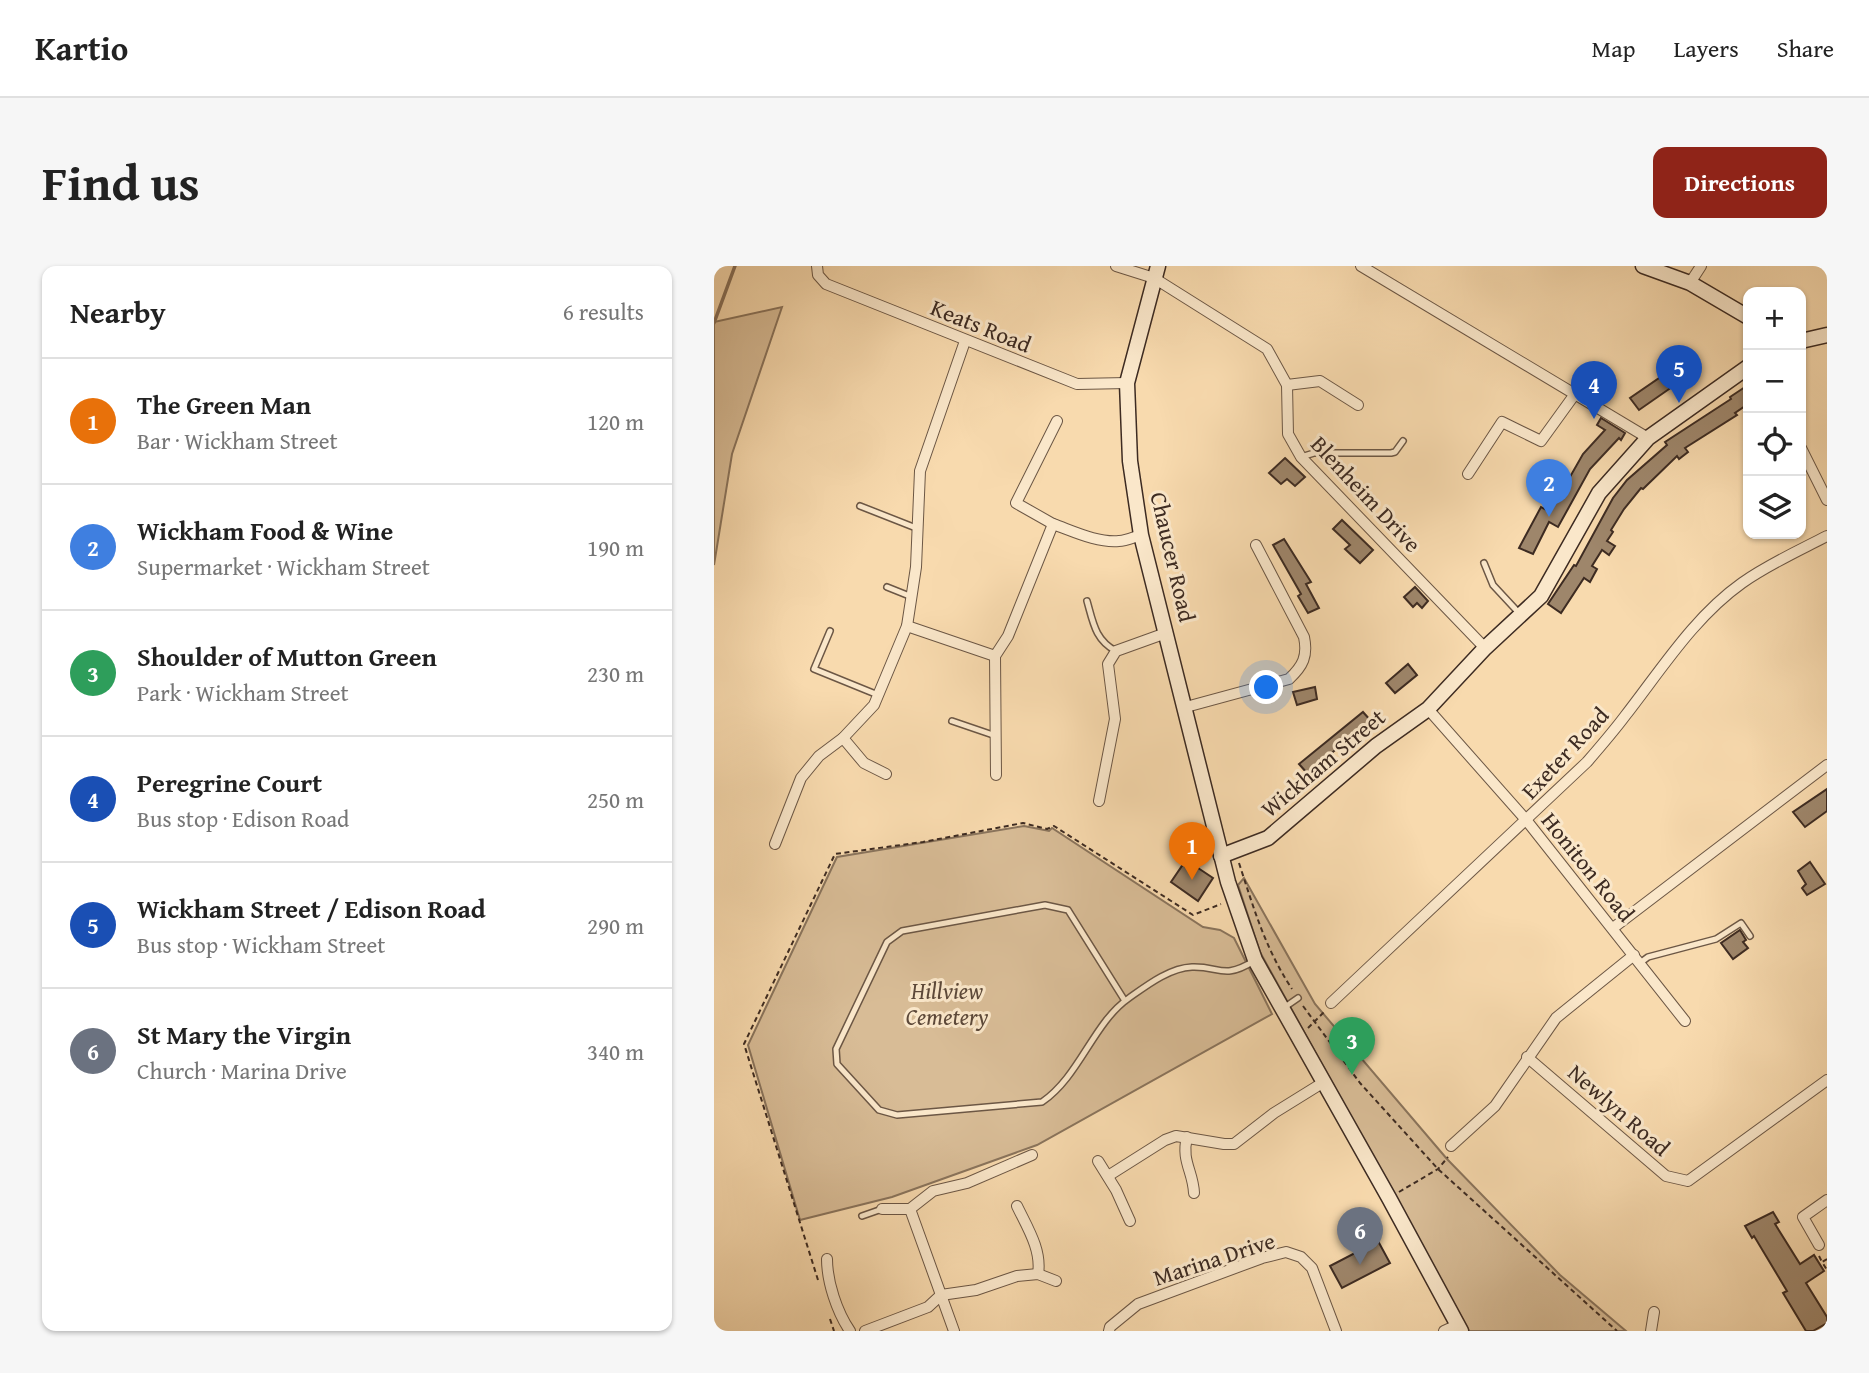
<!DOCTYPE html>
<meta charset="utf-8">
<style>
body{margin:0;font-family:"Gentium Book Plus",serif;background:#f6f6f6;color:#222}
.controls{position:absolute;right:21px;top:21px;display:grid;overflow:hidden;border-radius:14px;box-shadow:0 2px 5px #0004}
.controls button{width:63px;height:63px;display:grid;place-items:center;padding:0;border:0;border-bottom:2px solid #e0e0e0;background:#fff;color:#222;font:35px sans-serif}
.you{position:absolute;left:553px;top:422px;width:24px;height:24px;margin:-18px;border:5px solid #fff;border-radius:50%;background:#1a73e8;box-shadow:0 0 0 10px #1a73e833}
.badge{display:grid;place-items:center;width:46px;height:46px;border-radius:50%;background:#8f2418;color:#fff;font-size:23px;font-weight:700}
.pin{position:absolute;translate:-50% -58px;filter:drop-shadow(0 2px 4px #0008)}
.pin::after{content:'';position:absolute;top:37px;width:24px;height:21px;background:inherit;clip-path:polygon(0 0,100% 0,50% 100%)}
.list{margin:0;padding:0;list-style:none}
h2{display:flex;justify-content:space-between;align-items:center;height:91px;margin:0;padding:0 28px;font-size:30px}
h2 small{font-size:23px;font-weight:400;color:#767676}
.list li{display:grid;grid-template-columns:46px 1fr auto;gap:21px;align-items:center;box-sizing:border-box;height:126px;padding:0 28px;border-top:2px solid #e0e0e0}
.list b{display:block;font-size:26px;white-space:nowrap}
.list p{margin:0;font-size:23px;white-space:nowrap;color:#767676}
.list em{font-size:23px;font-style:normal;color:#767676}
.icon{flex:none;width:38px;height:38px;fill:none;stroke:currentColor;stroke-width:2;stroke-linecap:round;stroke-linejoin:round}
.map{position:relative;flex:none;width:1113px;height:1065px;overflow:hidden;border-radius:14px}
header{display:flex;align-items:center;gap:42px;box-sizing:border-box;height:98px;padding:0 35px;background:#fff;border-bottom:2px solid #e0e0e0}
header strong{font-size:33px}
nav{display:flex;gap:38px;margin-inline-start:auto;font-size:24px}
.intro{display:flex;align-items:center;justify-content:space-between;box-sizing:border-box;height:168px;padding:0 42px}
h1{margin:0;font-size:49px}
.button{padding:18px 32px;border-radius:14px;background:#8f2418;color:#fff;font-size:24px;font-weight:700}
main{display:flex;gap:42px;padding:0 42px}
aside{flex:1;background:#fff;border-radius:14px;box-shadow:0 2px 5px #0004}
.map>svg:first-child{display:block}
</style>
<header>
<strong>Kartio</strong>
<nav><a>Map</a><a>Layers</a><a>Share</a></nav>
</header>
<div class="intro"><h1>Find us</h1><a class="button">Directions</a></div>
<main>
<aside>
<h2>Nearby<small>6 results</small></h2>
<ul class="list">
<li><span class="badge" style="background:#e8710a">1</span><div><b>The Green Man</b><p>Bar · Wickham Street</p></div><em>120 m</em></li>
<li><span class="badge" style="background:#3f7fe0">2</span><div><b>Wickham Food &amp; Wine</b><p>Supermarket · Wickham Street</p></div><em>190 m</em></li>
<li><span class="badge" style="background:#2e9e5b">3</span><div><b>Shoulder of Mutton Green</b><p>Park · Wickham Street</p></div><em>230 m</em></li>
<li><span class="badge" style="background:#1a4fb4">4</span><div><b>Peregrine Court</b><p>Bus stop · Edison Road</p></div><em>250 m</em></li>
<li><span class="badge" style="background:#1a4fb4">5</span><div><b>Wickham Street / Edison Road</b><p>Bus stop · Wickham Street</p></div><em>290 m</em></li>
<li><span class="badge" style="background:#6b7280">6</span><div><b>St Mary the Virgin</b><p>Church · Marina Drive</p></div><em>340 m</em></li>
</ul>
</aside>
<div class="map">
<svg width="1113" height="1065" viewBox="0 0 1113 1065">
<rect width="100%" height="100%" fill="#f8daae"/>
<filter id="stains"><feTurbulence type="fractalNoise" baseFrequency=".00286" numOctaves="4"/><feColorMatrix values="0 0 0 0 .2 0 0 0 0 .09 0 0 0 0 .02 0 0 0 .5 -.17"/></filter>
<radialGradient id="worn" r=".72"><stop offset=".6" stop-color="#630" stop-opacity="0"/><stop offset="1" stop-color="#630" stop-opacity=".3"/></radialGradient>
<g fill="#d8bc96" stroke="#8a745c" stroke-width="2">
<polygon points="68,41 18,188 0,299 0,56"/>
<polygon points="310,560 335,565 338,562 489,661 506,664 520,672 558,748 323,879 178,931 86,954 34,779 123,591"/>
<polygon points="530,612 601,738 733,893 846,1009 912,1065 755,1065 546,686 524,619"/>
</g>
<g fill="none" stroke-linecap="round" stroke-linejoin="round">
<polyline stroke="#877059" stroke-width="3.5" points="0,57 21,0"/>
</g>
<g fill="#9e866b" stroke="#3d2b22" stroke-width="2">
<polygon points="970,95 978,107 925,144 916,132"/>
<polygon points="1034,119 1034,138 1021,147 1023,149 971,182 974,186 965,193 963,190 929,223 927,222 910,243 897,264 899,266 893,275 901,280 895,289 888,284 878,300 883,303 876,316 870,312 847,347 834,338 860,299 862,300 899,232 913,214 953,179 951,176 1017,133 1016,131"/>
<polygon points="887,152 911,167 907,174 905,172 876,203 844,261 835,256 819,288 805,282 827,241 836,246 869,188 891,164 883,159"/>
<polygon points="571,192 591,211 581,220 573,213 567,218 555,207"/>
<polygon points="628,254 659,284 646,297 631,283 636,279 619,263"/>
<polygon points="570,273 597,316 592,318 605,342 594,347 584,330 587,328 559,279"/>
<polygon points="701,321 714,335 708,342 703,337 699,341 690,331"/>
<polygon points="694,398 703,409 681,427 672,417"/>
<polygon points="601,421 603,433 583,439 579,426"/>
<polygon points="649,446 657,455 593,507 585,498"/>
<polygon points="1113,523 1113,545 1091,561 1079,546"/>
<polygon points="472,594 499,612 484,635 457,616"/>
<polygon points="1096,596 1111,618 1093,629 1088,622 1092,618 1084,605"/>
<polygon points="1026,664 1032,674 1029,676 1034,682 1019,693 1007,677"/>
<polygon points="1059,946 1065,956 1061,958 1086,998 1100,989 1110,1005 1092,1017 1113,1051 1113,1057 1099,1065 1092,1065 1069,1027 1073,1025 1040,970 1038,972 1031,960"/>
<polygon points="664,975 676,997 628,1022 616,1000"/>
</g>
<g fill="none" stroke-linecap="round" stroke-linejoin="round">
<defs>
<g id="lane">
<polyline points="587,191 600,187 677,187 681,186 689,175"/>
<polyline points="146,240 202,262"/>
<polyline points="770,297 779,319 805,347"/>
<polyline points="173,321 198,331"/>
<path d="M373,335C379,356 381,374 402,385"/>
<polyline points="116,365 100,403 164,429"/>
<polyline points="238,455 282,470"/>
<polyline points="926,697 934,691 1002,673 1027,657 1036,670"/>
<path d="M411,735L354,644L331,639L188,665L173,676L122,783L123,798L165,844L183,849L328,836C366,810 379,757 415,732C432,720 455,702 478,701C506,700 509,714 540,695"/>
<polyline points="571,741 584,732"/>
<polyline points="148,950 168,943"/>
</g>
<g id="street">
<polyline points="103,0 104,9 112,18 363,118 413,117"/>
<polyline points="402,0 440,12 553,83 573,119 574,168 587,191 771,382"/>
<polyline points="647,0 934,172"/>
<polyline points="976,17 987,0"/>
<polyline points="573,119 606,115 644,139"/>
<polyline points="1087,182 1113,234"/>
<polyline points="754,208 788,156 827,175 861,128"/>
<polyline points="339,258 302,237 343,155"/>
<path d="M193,360L281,390L294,370L339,258C359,265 383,277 405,275C412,275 420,271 427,269"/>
<polyline points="281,390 282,509"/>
<path d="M472,441L575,413C589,400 594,390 590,371L542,279"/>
<polyline points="714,443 813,555 971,755"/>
<polyline points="129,472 150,497 172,508"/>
<polyline points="385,535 401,453 394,398 402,385 452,367"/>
<polyline points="61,578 87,512 105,490 129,472 160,439 193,360 202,301 206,205 251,75"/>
<polyline points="899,662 1113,499"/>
<path d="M617,737L873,496C886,481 899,466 911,450C947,404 980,351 1028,317C1055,298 1084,285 1113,270"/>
<polyline points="813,791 952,910 974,915 1113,814"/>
<path d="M473,871C467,895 479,905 480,927"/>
<polyline points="737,880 781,840 842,752 920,689"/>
<polyline points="384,895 402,924 416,955"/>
<polyline points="394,910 451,874 462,870 510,878 520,878 560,847 610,816"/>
<path d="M303,940C313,961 328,984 324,1008"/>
<polyline points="168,943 196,943"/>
<polyline points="1105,979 1089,951 1113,934"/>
<path d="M113,993C113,1016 123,1046 136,1065"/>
<polyline points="151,1065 214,1041 227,1029 262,1024 303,1010 324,1008 342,1015"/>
<polyline points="240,1065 196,943 219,925 253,917 318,889"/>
<polyline points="395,1065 396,1061 424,1038 548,992 572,986 587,991 598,1002 622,1065"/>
<polyline points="730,1065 743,1059"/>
<polyline points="937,1065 940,1046"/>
</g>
<g id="secondary">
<polyline points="444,0 413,117 416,195 427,269 514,616 541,694 675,932 747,1065"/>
<polyline points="929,0 976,17 1034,51"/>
<polyline points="1087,75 1113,69"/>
<polyline points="507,590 554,572 662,480 714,443 771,382 827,330 885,227 934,172 1034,101"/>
</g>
</defs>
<use href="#lane" stroke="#6c5745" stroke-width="8"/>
<use href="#street" stroke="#6c5745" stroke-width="12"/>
<use href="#secondary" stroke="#3d2b22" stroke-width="17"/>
<g stroke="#3d2b22" stroke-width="2" stroke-dasharray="5 3.5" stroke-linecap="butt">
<path d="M525,597C540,643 551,682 578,723"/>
<polyline points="589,740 646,817 724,903 903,1065"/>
<polyline points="594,762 610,746"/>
<polyline points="685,926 724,903 734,891"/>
<polyline points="1105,990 1108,996"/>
<polyline points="1113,993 1108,996 1113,1004"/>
<polyline points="104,1014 30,778 121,588 209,576 309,557 333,563 340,560 479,649 507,638"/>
<polyline points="116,1053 120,1065"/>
</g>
<use href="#lane" stroke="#fae7ca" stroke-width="5"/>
<use href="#street" stroke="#fae7ca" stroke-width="10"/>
<use href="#secondary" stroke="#fae7ca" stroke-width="14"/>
</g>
<g text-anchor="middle" stroke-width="6" stroke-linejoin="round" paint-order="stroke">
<g font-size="23" fill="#3d2b22" stroke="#fae7ca">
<text transform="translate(267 60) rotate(22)" y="8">Keats Road</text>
<text transform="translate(652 228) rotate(47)" y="8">Blenheim Drive</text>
<text transform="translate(459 291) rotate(77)" y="8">Chaucer Road</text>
<text transform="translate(851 487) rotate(-47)" y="8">Exeter Road</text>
<text transform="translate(609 497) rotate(-40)" y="8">Wickham Street</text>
<text transform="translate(874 601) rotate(51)" y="8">Honiton Road</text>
<text transform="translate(905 844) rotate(41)" y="8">Newlyn Road</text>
<text transform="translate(500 993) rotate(-18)" y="8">Marina Drive</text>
</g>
<g font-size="23" font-style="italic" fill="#5c4839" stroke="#fae7ca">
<text x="233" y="733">Hillview<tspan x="233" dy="26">Cemetery</tspan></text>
</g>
</g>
<rect width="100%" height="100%" filter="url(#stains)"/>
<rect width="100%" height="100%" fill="url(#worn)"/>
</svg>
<div class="controls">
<button>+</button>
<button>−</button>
<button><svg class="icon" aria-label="locate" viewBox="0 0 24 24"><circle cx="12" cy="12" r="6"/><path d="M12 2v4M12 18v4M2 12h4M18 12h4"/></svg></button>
<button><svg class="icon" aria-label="layers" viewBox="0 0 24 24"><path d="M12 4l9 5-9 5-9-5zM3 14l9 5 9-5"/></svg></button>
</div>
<div class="you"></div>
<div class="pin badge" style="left:478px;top:614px;background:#e8710a">1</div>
<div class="pin badge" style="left:835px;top:251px;background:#3f7fe0">2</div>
<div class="pin badge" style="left:638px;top:809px;background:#2e9e5b">3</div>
<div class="pin badge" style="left:880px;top:153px;background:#1a4fb4">4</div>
<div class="pin badge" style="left:965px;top:137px;background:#1a4fb4">5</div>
<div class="pin badge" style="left:646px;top:999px;background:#6b7280">6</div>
</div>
</main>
